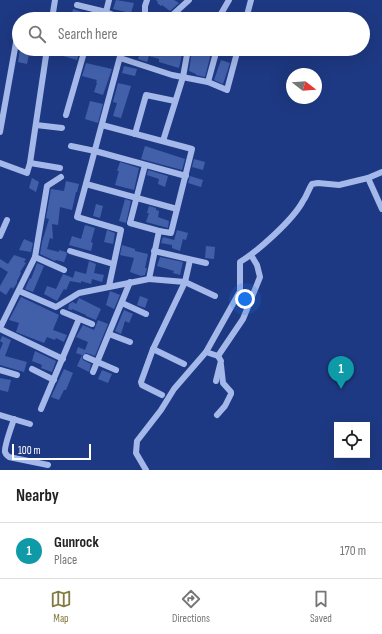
<!DOCTYPE html>
<style>
body{margin:0;font-family:"Sofia Sans Condensed",sans-serif;background:#f6f6f6;color:#222}
.controls{position:absolute;right:12px;bottom:12px;display:grid;overflow:hidden;border-radius:0px;box-shadow:0 4px 16px #0002}
.controls button{width:36px;height:36px;display:grid;place-items:center;padding:0;border:0;border-bottom:1px solid #e0e0e0;background:#fff;color:#222;font:20px sans-serif}
.compass{position:absolute;left:286px;top:68px;width:36px;height:36px;border-radius:50%;background:#fff;box-shadow:0 4px 16px #0002;rotate:107deg}
.scale{position:absolute;left:12px;bottom:10px;width:79px;box-sizing:border-box;padding-left:4px;border:2px solid #fff;border-top:0;font-size:11px;line-height:14px;white-space:nowrap;color:#fff;-webkit-text-stroke:3px #1e3983;paint-order:stroke}
.you{position:absolute;left:245px;top:299px;width:14px;height:14px;margin:-10px;border:3px solid #fff;border-radius:50%;background:#1a73e8;box-shadow:0 0 0 6px #1a73e833}
.badge{display:grid;place-items:center;width:26px;height:26px;border-radius:50%;background:#837a3f;color:#fff;font-size:13px;font-weight:700}
.pin{position:absolute;translate:-50% -33px;filter:drop-shadow(0 1px 2px #0008)}
.pin::after{content:'';position:absolute;top:21px;width:14px;height:12px;background:inherit;clip-path:polygon(0 0,100% 0,50% 100%)}
.list{margin:0;padding:0;list-style:none}
h2{display:flex;justify-content:space-between;align-items:center;height:52px;margin:0;padding:0 16px;font-size:17px}
h2 small{font-size:13px;font-weight:400;color:#767676}
.list li{display:grid;grid-template-columns:26px 1fr auto;gap:12px;align-items:center;box-sizing:border-box;height:56px;padding:0 16px;border-top:1px solid #e0e0e0}
.list b{display:block;font-size:15px;white-space:nowrap}
.list p{margin:0;font-size:13px;white-space:nowrap;color:#767676}
.list em{font-size:13px;font-style:normal;color:#767676}
.icon{flex:none;width:22px;height:22px;fill:none;stroke:currentColor;stroke-width:2;stroke-linecap:round;stroke-linejoin:round}
.map{position:relative;flex:none;width:382px;height:470px;overflow:hidden}
.search{position:absolute;background:#fff;box-shadow:0 4px 16px #0002;left:12px;right:12px;top:12px;height:44px;display:flex;align-items:center;gap:10px;box-sizing:border-box;padding:0 14px;border-radius:22px;color:#767676;font-size:15px}
.sheet{height:108px;background:#fff}
nav{display:flex;justify-content:space-around;align-items:center;box-sizing:border-box;height:56px;border-top:1px solid #e0e0e0;background:#fff;font-size:11px;color:#767676}
nav a{display:grid;justify-items:center;gap:2px}
nav .on{color:#837a3f}
.map>svg:first-child{display:block}
</style>
<div class="map">
<svg width="382" height="470" viewBox="0 0 382 470">
<rect width="100%" height="100%" fill="#1e3983"/>
<g fill="#4260aa">
<polygon points="116,0 134,3 131,13 113,9"/>
<polygon points="156,0 174,0 179,3 170,11 162,5 161,6 157,3 158,2"/>
<polygon points="73,9 89,14 88,19 71,19"/>
<polygon points="20,49 40,49 39,55 29,54 27,64 18,62"/>
<polygon points="58,49 80,49 77,60 56,54"/>
<polygon points="141,49 158,49 157,50 170,54 172,49 183,49 179,68 159,62 159,59 149,56 147,62 138,59"/>
<polygon points="203,49 212,49 205,77 196,75 196,74 189,71 192,50 202,53"/>
<polygon points="221,60 230,63 223,84 214,80"/>
<polygon points="86,63 112,69 103,95 94,92 97,83 96,82 97,80 82,76"/>
<polygon points="124,66 137,69 135,76 122,73"/>
<polygon points="118,83 131,86 121,118 113,116 117,103 113,102"/>
<polygon points="90,101 103,104 98,123 85,119"/>
<polygon points="145,146 185,159 182,170 141,159"/>
<polygon points="194,159 205,162 203,170 192,167"/>
<polygon points="120,162 139,168 134,190 115,185 119,171 117,171"/>
<polygon points="148,170 168,176 165,187 158,184 159,179 147,175"/>
<polygon points="190,176 203,180 201,187 188,183"/>
<polygon points="32,178 39,182 36,192 29,188"/>
<polygon points="66,181 79,184 77,192 76,192 72,210 60,207 58,225 52,224 53,239 50,238 47,249 59,252 59,250 66,252 67,254 64,262 56,260 55,261 40,254 42,242 49,219 46,218 51,189 64,191"/>
<polygon points="125,199 131,201 126,223 119,221"/>
<polygon points="96,204 103,206 100,218 93,216"/>
<polygon points="149,206 156,208 156,210 159,211 158,217 169,221 168,228 146,222 149,213 147,213"/>
<polygon points="85,225 95,228 91,242 93,243 91,251 69,245 72,236 81,239"/>
<polygon points="107,230 115,233 113,244 104,242"/>
<polygon points="177,230 188,233 186,240 183,239 180,251 172,248 172,245 161,243 163,237 174,240"/>
<polygon points="24,239 33,243 31,252 19,250"/>
<polygon points="122,245 135,249 135,251 148,254 145,268 147,268 145,275 141,276 130,272 134,258 120,255"/>
<polygon points="206,246 215,247 214,259 205,258"/>
<polygon points="14,255 26,259 24,262 26,263 20,272 21,273 17,281 17,283 13,289 11,287 6,295 0,291 0,286 8,272 0,267 0,259 8,264"/>
<polygon points="160,257 183,262 180,275 173,273 174,271 157,266"/>
<polygon points="89,261 96,264 94,273 104,275 102,282 92,279 91,284 81,281 81,283 70,281 66,290 64,289 57,301 44,294 47,286 56,289 63,274 73,278 75,271 86,274"/>
<polygon points="37,263 44,266 33,292 25,289 30,278 31,279"/>
<polygon points="110,291 120,295 114,309 106,305"/>
<polygon points="140,296 148,299 145,308 137,305"/>
<polygon points="21,297 59,315 53,330 67,335 64,342 56,338 55,340 47,337 44,343 16,332 19,323 9,320"/>
<polygon points="79,298 101,309 96,320 86,316 86,315 72,309 72,310 68,309 69,304 73,302 76,304"/>
<polygon points="124,310 133,314 129,323 125,321 121,334 115,331"/>
<polygon points="98,320 108,324 95,356 86,353 82,356 83,360 91,364 89,372 77,366 82,355 76,353 78,347 85,350 88,342 76,337 83,325 94,330"/>
<polygon points="2,336 11,340 5,356 27,362 24,372 0,365 0,350 3,343 0,341"/>
<polygon points="35,351 56,361 52,372 41,368 42,365 32,361"/>
<polygon points="64,369 73,373 66,390 64,390 59,400 51,397"/>
<polygon points="102,370 112,374 108,383 98,379"/>
<polygon points="0,378 11,380 8,392 0,390"/>
</g>
<g fill="none" stroke-linecap="round" stroke-linejoin="round">
<g stroke="#a4b8ea" stroke-width="6">
<polyline points="77,5 106,12 123,19"/>
<polyline points="106,12 109,0"/>
<polyline points="52,19 55,0"/>
<polyline points="93,19 96,10"/>
<polyline points="145,19 145,6 147,0"/>
<polyline points="168,19 189,0"/>
<polyline points="218,19 229,0"/>
<polyline points="246,19 251,0"/>
<polyline points="120,58 172,75 208,82 217,49"/>
<polyline points="208,82 227,90 238,49"/>
<polyline points="66,115 85,49"/>
<polyline points="36,125 62,128"/>
<polyline points="0,132 17,37 19,38"/>
<polyline points="135,134 146,95 175,101"/>
<polyline points="163,141 183,77 188,49"/>
<polyline points="71,146 95,151 186,176"/>
<polyline points="0,163 27,173 30,163 47,49"/>
<polyline points="30,163 60,168"/>
<polyline points="145,165 130,223 159,231"/>
<polyline points="368,178 382,172"/>
<polyline points="86,184 177,209"/>
<polyline points="0,236 7,220"/>
<polyline points="70,251 113,264"/>
<polyline points="154,251 206,263"/>
<polyline points="35,257 64,270"/>
<polyline points="149,279 185,282 215,296"/>
<polyline points="109,286 121,230 77,217 122,49"/>
<polyline points="19,291 56,307 79,293 149,279 159,231 171,233 192,149 102,125"/>
<path d="M250,301L240,296V262C258,251 293,220 303,201C307,196 308,190 312,184L318,183L339,185L368,178L382,209"/>
<polyline points="122,303 146,314"/>
<polyline points="63,312 92,324"/>
<polyline points="0,328 35,257 47,186 61,177"/>
<polyline points="0,329 63,359"/>
<polyline points="109,334 130,342"/>
<polyline points="153,349 184,364"/>
<polyline points="206,352 239,293"/>
<polyline points="218,356 243,319 260,277 257,265 251,255"/>
<polyline points="86,357 116,370"/>
<polyline points="32,369 54,380"/>
<polyline points="0,370 17,375"/>
<polyline points="93,372 130,282"/>
<polyline points="162,395 142,385 141,382 153,349 185,282 190,260"/>
<polyline points="41,409 79,319"/>
<polyline points="0,415 30,424"/>
<polyline points="217,415 225,406 231,394 231,392 223,383 221,365"/>
<path d="M14,419C12,425 4,446 5,452C6,455 7,455 9,457L48,465"/>
<polyline points="146,470 136,453 137,441 161,410 174,389 206,352 218,356 221,361 216,381"/>
</g>
</g>
</svg>
<div class="controls">
<button><svg class="icon" aria-label="locate" viewBox="0 0 24 24"><circle cx="12" cy="12" r="6"/><path d="M12 2v4M12 18v4M2 12h4M18 12h4"/></svg></button>
</div>
<svg class="compass" viewBox="-18 -18 36 36"><path d="M0-13l5 13h-10z" fill="#e53935"/><path d="M0 13l5-13h-10z" fill="#767676"/></svg>
<div class="scale">100 m</div>
<div class="you"></div>
<div class="pin badge" style="left:341px;top:389px;background:#0f9aa8">1</div>
<div class="search"><svg class="icon" aria-label="search" viewBox="0 0 24 24"><circle cx="10" cy="10" r="6"/><path d="M15 15l6 6"/></svg>Search here</div>
</div>
<section class="sheet">
<h2>Nearby<small></small></h2>
<ul class="list">
<li><span class="badge" style="background:#0f9aa8">1</span><div><b>Gunrock</b><p>Place</p></div><em>170 m</em></li>
</ul>
</section>
<nav>
<a class="on"><svg class="icon" aria-label="map" viewBox="0 0 24 24"><path d="M3 6l6-2 6 2 6-2v14l-6 2-6-2-6 2zM9 4v14M15 6v14"/></svg>Map</a>
<a><svg class="icon" aria-label="directions" viewBox="0 0 24 24"><path d="M12 3l9 9-9 9-9-9zM9 14v-3h6M13 9l2 2-2 2"/></svg>Directions</a>
<a><svg class="icon" aria-label="saved" viewBox="0 0 24 24"><path d="M7 4h10v16l-5-4-5 4z"/></svg>Saved</a>
</nav>
